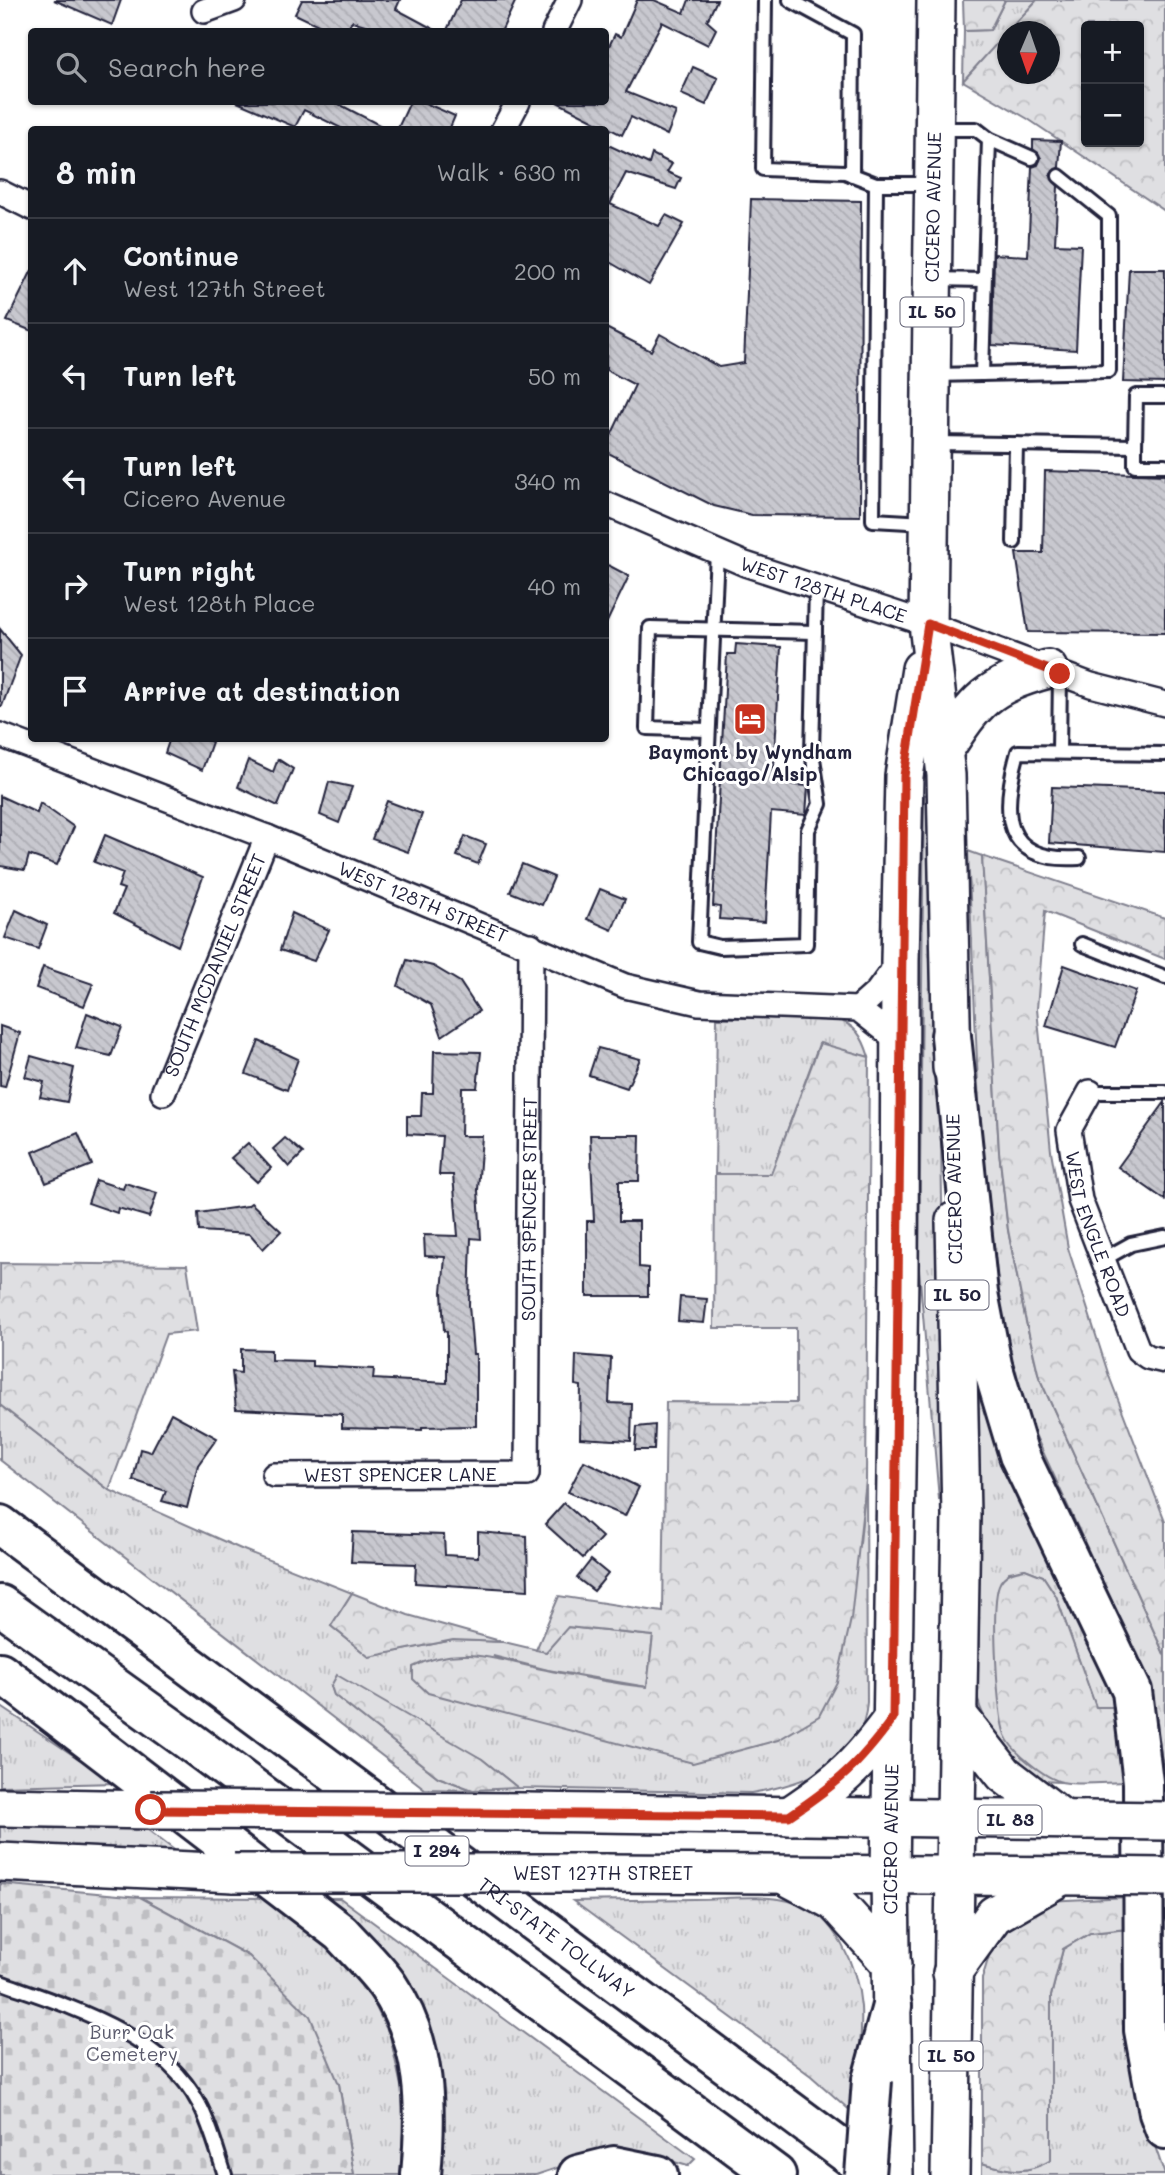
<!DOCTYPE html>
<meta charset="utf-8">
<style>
body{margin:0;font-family:Mali,sans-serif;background:#242831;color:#f1f3f6}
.controls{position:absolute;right:21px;top:21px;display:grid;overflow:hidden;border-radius:7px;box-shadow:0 2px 5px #0004}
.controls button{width:63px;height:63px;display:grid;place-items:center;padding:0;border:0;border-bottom:2px solid #363941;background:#171b24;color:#f1f3f6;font:35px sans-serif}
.compass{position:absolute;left:997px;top:21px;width:63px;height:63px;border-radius:50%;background:#171b24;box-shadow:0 2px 5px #0004;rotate:182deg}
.stop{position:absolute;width:21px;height:21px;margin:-16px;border:5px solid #c8321e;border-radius:50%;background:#fff}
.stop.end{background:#c8321e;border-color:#fff;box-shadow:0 2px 7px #0008}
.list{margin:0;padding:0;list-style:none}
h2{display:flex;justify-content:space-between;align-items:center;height:91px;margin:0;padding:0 28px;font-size:30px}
h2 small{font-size:23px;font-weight:400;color:#9ea1a6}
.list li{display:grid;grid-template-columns:46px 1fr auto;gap:21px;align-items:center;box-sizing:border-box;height:105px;padding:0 28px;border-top:2px solid #363941}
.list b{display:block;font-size:26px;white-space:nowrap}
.list p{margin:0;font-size:23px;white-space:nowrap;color:#9ea1a6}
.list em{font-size:23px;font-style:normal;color:#9ea1a6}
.icon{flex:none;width:38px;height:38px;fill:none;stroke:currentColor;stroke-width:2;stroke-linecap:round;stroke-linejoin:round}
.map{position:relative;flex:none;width:1165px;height:2175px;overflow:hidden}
.search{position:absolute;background:#171b24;box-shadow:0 2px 5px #0004;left:28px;top:28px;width:581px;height:77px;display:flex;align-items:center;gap:18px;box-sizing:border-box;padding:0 24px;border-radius:7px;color:#9ea1a6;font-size:26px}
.panel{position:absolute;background:#171b24;box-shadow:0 2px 5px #0004;left:28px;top:126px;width:581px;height:616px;border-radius:7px}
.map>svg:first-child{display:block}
</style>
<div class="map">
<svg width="1165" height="2175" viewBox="0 0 1165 2175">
<defs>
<pattern id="grass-tufts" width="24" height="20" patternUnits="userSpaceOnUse" patternTransform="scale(1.75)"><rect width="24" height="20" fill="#dfdfe2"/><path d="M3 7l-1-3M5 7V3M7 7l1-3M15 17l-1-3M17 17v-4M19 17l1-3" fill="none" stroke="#bfbfc3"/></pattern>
<pattern id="forest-crowns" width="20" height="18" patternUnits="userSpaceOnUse" patternTransform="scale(1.75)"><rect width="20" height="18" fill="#dfdfe2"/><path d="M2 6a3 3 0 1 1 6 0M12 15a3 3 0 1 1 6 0" fill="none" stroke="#bfbfc3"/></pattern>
<pattern id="cemetery-stones" width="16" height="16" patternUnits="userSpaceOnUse" patternTransform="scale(1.75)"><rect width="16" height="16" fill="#dfdfe2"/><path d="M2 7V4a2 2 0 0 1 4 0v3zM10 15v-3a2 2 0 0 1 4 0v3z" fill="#bfbfc3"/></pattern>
<pattern id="building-back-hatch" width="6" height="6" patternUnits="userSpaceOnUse" patternTransform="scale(1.75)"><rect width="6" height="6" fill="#c8c8cf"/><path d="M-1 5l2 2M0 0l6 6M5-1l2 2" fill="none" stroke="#acacb3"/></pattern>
</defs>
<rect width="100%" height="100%" fill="#fff"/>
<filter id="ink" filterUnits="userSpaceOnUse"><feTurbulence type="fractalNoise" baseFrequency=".0143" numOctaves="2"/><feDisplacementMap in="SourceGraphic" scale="14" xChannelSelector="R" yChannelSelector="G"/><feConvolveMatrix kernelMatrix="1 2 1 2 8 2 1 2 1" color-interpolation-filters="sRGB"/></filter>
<g filter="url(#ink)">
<g fill="url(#grass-tufts)" stroke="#80808e" stroke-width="2">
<polygon points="1005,0 1037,0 963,81 964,31 990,30"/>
<path d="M931,794C941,1029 944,1264 944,1499H939L919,1269L924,795Z"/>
<polygon points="968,851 982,856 999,1151 1008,1230 1025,1317 1039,1377 1165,1656 1165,1782 1154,1707 1140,1663 1015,1391 985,1249"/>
<path d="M717,1018H835C856,1026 862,1035 869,1057L819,1044L771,1174H715Z"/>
<polygon points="973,1345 1107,1664 1133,1782 1096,1708 1056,1596 1043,1576 1025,1569 1009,1572 1020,1755 1061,1782 1041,1781 1025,1775 992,1735 980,1707 973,1679"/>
<path d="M0,1405L109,1490L241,1549L352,1593L331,1626L369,1657L453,1640L504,1642L546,1652L567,1627L653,1636L647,1687L548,1670L493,1656L692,1763L860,1543L866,1480L867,1702C863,1764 805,1784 751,1793L518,1788L482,1759L331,1686L334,1695L438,1777L473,1790L425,1789L0,1460Z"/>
<polygon points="0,1706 79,1759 102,1763 116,1783 0,1786"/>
<polygon points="0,1825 144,1827 177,1852 0,1845"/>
<polygon points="1162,1896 1165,1896 1165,2051 1163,2030"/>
<polygon points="140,1897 280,1898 362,1978 390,2036 405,2104 400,2175 354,2175 339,2084 249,1956"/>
<polygon points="322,1898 340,1898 695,2159 688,2166 661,2158 590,2157 536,2175 434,2175 439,2124"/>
<path d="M694,1899C727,1899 764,1893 796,1903C835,1914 858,1969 861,2007C863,2042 856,2079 854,2114L811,2076L573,1901Z"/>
<path d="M1127,1929L1143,2112L1165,2175H982V2163C1011,2171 1026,2175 1051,2160V1996L1063,1949L1090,1933Z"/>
</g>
<g fill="url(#forest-crowns)" stroke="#80808e" stroke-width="2" fill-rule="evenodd">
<polygon points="963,0 1005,0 990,30 964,31"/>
<path d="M1037,0H1165V211L1028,119L963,81L1007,32V74H1050V32L1008,31ZM1139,26V142H1086V26Z"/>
<polygon points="982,856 1165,918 1165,959 1045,911 1037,1009 1051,1151 1068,1248 1109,1376 1165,1521 1165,1656 1039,1377 1025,1317 1008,1230 999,1151"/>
<path d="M820,1043L869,1057L866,1480L851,1619L837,1682L819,1716L778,1740L693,1763L428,1693L413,1679V1667C460,1642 504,1662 551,1671C582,1677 615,1684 647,1687L653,1636L568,1627L546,1652L536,1650L559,1596L663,1612L666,1402L796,1403V1328H714L715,1174H771Z"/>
<polygon points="0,1263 187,1265 197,1331 166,1334 109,1490 0,1405"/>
<path d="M1025,1569L1043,1576L1056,1596L1096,1707H1112L1127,1782C1107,1782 1081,1786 1062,1782C1045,1778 1011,1751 1005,1735C997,1713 991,1605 999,1585C1004,1573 1014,1571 1025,1569Z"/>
<polygon points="352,1593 408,1615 504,1642 453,1640 369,1657 331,1626"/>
<polygon points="337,1675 482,1759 518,1788 473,1790 438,1777 334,1695 331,1686"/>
<path d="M1129,1897L1127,1929L1090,1933L1063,1949L1051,1996V2160C1026,2175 1010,2171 982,2163V1979L993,1943L1014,1917L1046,1901Z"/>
</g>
<polygon fill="url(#cemetery-stones)" stroke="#80808e" stroke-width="2" points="0,1884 140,1897 249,1956 310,2016 339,2084 354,2175 0,2175"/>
<g fill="url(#building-back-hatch)" stroke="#22223b" stroke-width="2">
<polygon points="54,0 121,0 112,25"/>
<polygon points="302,0 400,0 396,9 439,32 388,32 352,21 346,32 333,32 295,14"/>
<polygon points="461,0 516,0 501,32 446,32"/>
<polygon points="637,0 654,0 684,13 689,0 717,0 707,21 716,29 708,45 662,22 626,92 676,112 667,135 631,117 622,135 557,102 606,102 606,52 615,34 621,37"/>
<polygon points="693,67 718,78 706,105 681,94"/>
<polygon points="237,102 335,102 389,130 345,130 304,110 295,127"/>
<polygon points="410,102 423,102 455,116 449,130 397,130"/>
<polygon points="1033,140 1061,141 1059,167 1050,175 1058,186 1055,244 1081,245 1076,350 992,345 994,254 1028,256 1032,167 1038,165 1041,158 1033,149"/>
<polygon points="606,144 649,164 652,154 672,164 667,172 681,178 676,189 626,173 610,204 659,226 666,215 684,224 649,285 606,260"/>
<polygon points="751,199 861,201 860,516 752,515 714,506 606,452 606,446 635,385 606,370 606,328 651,351 660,334 719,367 744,363"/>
<polygon points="1129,269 1165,269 1165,383 1123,382"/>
<polygon points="32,270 32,331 7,321"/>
<polygon points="1045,471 1165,475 1165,633 1028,632 1016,553 1043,553"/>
<polygon points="606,564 629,576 606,624"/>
<polygon points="0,629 21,655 2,706 0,706"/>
<polygon points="736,644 781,647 773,783 808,786 806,815 771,812 765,922 719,919 720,907 713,906 727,654 735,654"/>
<polygon points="170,738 203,738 212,742 202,770 165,753"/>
<polygon points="278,759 293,769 278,806 238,787 248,760 273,772"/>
<polygon points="329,782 352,787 339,823 320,815"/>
<polygon points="1052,787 1165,791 1165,852 1049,843"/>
<polygon points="0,796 37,813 40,803 74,827 57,865 29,855 25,870 0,866"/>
<polygon points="387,801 422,814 408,852 372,839"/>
<polygon points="105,835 203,877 178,946 114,913 124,889 118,887 123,873 94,862"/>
<polygon points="465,836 486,844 478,864 457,856"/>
<polygon points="522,864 554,877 542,905 510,892"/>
<polygon points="600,889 625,899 612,930 587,919"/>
<polygon points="16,910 47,925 38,949 5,938"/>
<polygon points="292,913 329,930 314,961 280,950"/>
<polygon points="407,960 433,966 460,982 479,1011 442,1036 431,1005 398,986"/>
<polygon points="1064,965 1136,991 1115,1047 1046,1026"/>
<polygon points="43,967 93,984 84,1006 36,988"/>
<polygon points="87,1013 122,1027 111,1056 76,1048"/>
<polygon points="0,1026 20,1033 5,1087 0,1086"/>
<polygon points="259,1041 298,1059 287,1090 246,1074"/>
<polygon points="598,1048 640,1059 627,1088 589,1075"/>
<polygon points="434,1051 481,1052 477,1088 462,1088 461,1136 482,1136 478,1190 481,1239 471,1238 469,1305 473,1354 476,1354 476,1426 422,1427 422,1430 342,1428 342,1414 236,1409 232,1372 241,1373 241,1349 271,1350 271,1360 312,1361 312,1366 374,1369 373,1379 447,1383 447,1332 444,1331 442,1292 445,1257 425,1256 424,1235 458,1236 453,1175 439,1175 442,1136 407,1134 407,1116 421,1116 422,1093 433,1093"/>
<polygon points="31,1056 74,1068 67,1102 40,1097 44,1082 25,1077"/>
<polygon points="1165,1102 1165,1200 1118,1167"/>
<polygon points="78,1133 92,1165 46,1183 33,1152"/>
<polygon points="590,1135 640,1135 639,1181 619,1181 619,1221 639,1221 639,1267 648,1268 648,1296 587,1296 587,1221 594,1221"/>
<polygon points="285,1138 303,1153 289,1167 273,1149"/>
<polygon points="248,1143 271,1168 257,1182 231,1158"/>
<polygon points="96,1180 123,1189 125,1183 157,1193 149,1217 118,1208 117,1213 88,1203"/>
<polygon points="251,1203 281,1231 263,1249 250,1234 199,1231 198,1213 247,1206"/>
<polygon points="680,1297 707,1299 704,1323 678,1321"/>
<polygon points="576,1355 611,1358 609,1403 632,1404 631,1441 580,1438 581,1386 575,1385"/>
<polygon points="171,1413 217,1438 198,1465 187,1508 162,1501 166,1491 133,1480 140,1449 151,1452"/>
<polygon points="655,1425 654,1450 635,1450 637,1427"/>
<polygon points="584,1461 639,1487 625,1516 568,1492"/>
<polygon points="564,1503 602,1537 583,1558 545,1524"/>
<polygon points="353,1532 444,1535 445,1555 478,1557 478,1532 527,1536 528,1590 415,1583 416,1564 351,1562"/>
<polygon points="591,1560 608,1574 594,1591 577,1578"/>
</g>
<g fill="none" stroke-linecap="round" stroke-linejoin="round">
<defs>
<g id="lane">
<polyline points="765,0 763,169 845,172 876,184"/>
<polyline points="790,0 853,34 852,175"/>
<polyline points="938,129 976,129 989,139 1032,158"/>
<polyline points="935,279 984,280"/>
<polyline points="982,374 989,139"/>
<polyline points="935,375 1109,371 1109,216 1059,176"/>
<polyline points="934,443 1135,446 1136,396 1165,396"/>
<polyline points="1135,446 1135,465 1165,465"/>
<polyline points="926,523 873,520 876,184 931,184"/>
<polyline points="1014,542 1016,444"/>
<polyline points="717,552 699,942 720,947 806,944 808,830 820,804 812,752 816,587"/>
<polyline points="708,730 647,728 650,628 815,632"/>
<polyline points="1059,752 1060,674"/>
<path d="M1079,858C1001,863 1001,813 1018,752L1165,754"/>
<polyline points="1082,944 1165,977"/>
<polyline points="1090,1092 1165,1092"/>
<polyline points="1102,1260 1131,1244 1165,1237"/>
<path d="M0,1982C70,2007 162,2033 199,2104C211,2126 217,2151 225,2175"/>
</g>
<g id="street">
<polyline points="204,11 234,0"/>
<polyline points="554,32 570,0"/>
<polyline points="503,130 518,102"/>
<polyline points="0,192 32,208"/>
<path id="s1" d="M606,504L745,564L928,624L1091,685L1165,704"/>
<path id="s2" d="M0,735L267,837L625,986L699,1003L858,1009L900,1042"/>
<polyline points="858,1009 877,992 899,962"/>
<path id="s3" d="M1090,1092L1069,1130L1080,1200L1138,1350L1148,1357L1165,1361"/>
<path id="s4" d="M163,1093L267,837"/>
<path id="s5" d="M274,1475L527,1474L531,945"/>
</g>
<g id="primary">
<polyline points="936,0 928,624 946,775 952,1068"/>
<path d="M943,752C976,700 987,686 1048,669"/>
<polyline points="957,1714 1004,1774 1064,1820"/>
<polyline points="0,1807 151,1810"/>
<polyline points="526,1812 1087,1820"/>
<path d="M789,1816C839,1783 858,1766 893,1718"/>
<polyline points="0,1862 234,1873"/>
<polyline points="604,1873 1087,1876"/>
<polyline points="788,1877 835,1902 892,1965"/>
<polyline points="952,1973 994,1915 1058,1878"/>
<path id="s6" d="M894,2175L890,1875L899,1274L900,961L904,776L921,669"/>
<polyline points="950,2175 961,1515 955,1221"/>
</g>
<g id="highway">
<polyline points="951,1036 978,1293 992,1365 1019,1455 1132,1691 1143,1782 1144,2030 1159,2113 1165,2129"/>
<path id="s7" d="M0,1525L876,2175"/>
<polyline points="0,1605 188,1740 776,2175"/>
<path d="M0,1672L341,1933C356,1950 375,1967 388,1986C427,2043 427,2109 421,2175"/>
<polyline points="872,2080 892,2006"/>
<polyline points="578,2175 614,2166 658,2175"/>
</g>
</defs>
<use href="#lane" stroke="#22223b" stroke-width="18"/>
<use href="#street" stroke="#22223b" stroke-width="28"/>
<use href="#primary" stroke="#22223b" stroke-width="42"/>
<use href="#highway" stroke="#22223b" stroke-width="44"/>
<use href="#lane" stroke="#fff" stroke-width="12"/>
<use href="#street" stroke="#fff" stroke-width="23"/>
<use href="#primary" stroke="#fff" stroke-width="37"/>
<use href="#highway" stroke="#fff" stroke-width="38"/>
<defs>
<g id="primary-bridge">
<polyline points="151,1810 526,1812"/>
<polyline points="1087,1820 1165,1821"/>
<polyline points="234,1873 604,1873"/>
<polyline points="1087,1876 1165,1877"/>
</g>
<polyline id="highway-bridge" points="865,2175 872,2080"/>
</defs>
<use href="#primary-bridge" stroke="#22223b" stroke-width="42" stroke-linecap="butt"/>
<use href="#highway-bridge" stroke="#22223b" stroke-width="44" stroke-linecap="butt"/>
<use href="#primary-bridge" stroke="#fff" stroke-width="37"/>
<use href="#highway-bridge" stroke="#fff" stroke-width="38"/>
</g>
</g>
<g fill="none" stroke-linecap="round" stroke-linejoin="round" filter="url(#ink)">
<path stroke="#c8321e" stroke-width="9" d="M151,1810L789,1816C838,1783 858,1766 893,1718L904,776L928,624L1060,674"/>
</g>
<defs>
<symbol id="hotel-square" viewBox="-11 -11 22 22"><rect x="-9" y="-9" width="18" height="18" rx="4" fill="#c8321e" stroke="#fff"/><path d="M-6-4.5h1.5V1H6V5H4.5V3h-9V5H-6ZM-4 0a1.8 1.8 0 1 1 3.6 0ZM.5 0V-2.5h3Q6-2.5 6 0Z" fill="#fff"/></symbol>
</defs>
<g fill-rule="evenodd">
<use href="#hotel-square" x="731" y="700" width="38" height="38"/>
</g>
<g text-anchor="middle" stroke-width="6" stroke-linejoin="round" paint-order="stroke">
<g fill="#fff" stroke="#646476" stroke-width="2">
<rect x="900.5" y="297.5" width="63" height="29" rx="5"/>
<rect x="925.5" y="1280.5" width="63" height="29" rx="5"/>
<rect x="978.5" y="1805.5" width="63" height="29" rx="5"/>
<rect x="405.5" y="1836.5" width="63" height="29" rx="5"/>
<rect x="919.5" y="2041.5" width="63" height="29" rx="5"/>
</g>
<g font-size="18" font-weight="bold" fill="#22223b">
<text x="932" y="318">IL 50</text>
<text x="957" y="1301">IL 50</text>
<text x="1010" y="1826">IL 83</text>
<text x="437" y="1857">I 294</text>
<text x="951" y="2062">IL 50</text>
</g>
<g font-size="19" fill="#22223b" stroke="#fff">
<text transform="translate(933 207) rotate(-89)" y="7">CICERO AVENUE</text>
<text dy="7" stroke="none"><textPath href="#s1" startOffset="234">WEST 128TH PLACE</textPath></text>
<text dy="7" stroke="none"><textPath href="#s2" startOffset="455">WEST 128TH STREET</textPath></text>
<text dy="7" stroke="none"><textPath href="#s4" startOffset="138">SOUTH MCDANIEL STREET</textPath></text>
<text transform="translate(954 1189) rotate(-91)" y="7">CICERO AVENUE</text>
<text dy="7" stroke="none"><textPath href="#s5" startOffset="518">SOUTH SPENCER STREET</textPath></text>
<text dy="7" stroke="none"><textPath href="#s3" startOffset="152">WEST ENGLE ROAD</textPath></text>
<text dy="7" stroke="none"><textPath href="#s5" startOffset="126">WEST SPENCER LANE</textPath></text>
<text dy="7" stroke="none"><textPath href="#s6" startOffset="336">CICERO AVENUE</textPath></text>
<text x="603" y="1880">WEST 127TH STREET</text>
<text dy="7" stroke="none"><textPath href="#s7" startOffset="693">TRI-STATE TOLLWAY</textPath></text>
</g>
<g font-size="19" font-weight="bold" fill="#22223b" stroke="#fff">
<text x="750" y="759">Baymont by Wyndham<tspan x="750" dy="22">Chicago/Alsip</tspan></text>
</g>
<g font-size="19" fill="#5b5b6d" stroke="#fff">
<text x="132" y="2039">Burr Oak<tspan x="132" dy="22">Cemetery</tspan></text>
</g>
</g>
</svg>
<div class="controls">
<button>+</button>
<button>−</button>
</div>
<svg class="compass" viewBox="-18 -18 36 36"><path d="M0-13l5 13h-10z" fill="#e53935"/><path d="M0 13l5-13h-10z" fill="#9ea1a6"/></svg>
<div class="stop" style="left:151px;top:1810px"></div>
<div class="stop end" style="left:1060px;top:674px"></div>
<div class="search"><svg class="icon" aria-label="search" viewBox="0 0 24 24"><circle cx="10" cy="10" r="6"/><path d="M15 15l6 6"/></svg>Search here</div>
<section class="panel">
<h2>8 min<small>Walk · 630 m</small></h2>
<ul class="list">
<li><svg class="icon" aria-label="ahead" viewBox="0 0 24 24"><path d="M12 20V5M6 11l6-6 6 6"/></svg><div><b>Continue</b><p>West 127th Street</p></div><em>200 m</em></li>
<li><svg class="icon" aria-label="left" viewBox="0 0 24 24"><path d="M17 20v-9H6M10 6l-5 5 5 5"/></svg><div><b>Turn left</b></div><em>50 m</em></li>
<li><svg class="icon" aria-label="left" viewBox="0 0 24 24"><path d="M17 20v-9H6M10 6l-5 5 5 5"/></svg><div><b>Turn left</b><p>Cicero Avenue</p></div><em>340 m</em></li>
<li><svg class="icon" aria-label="right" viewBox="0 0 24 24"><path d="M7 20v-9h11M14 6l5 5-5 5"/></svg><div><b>Turn right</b><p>West 128th Place</p></div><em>40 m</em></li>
<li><svg class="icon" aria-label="arrive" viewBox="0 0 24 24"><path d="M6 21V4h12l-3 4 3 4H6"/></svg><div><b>Arrive at destination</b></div></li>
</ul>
</section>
</div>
